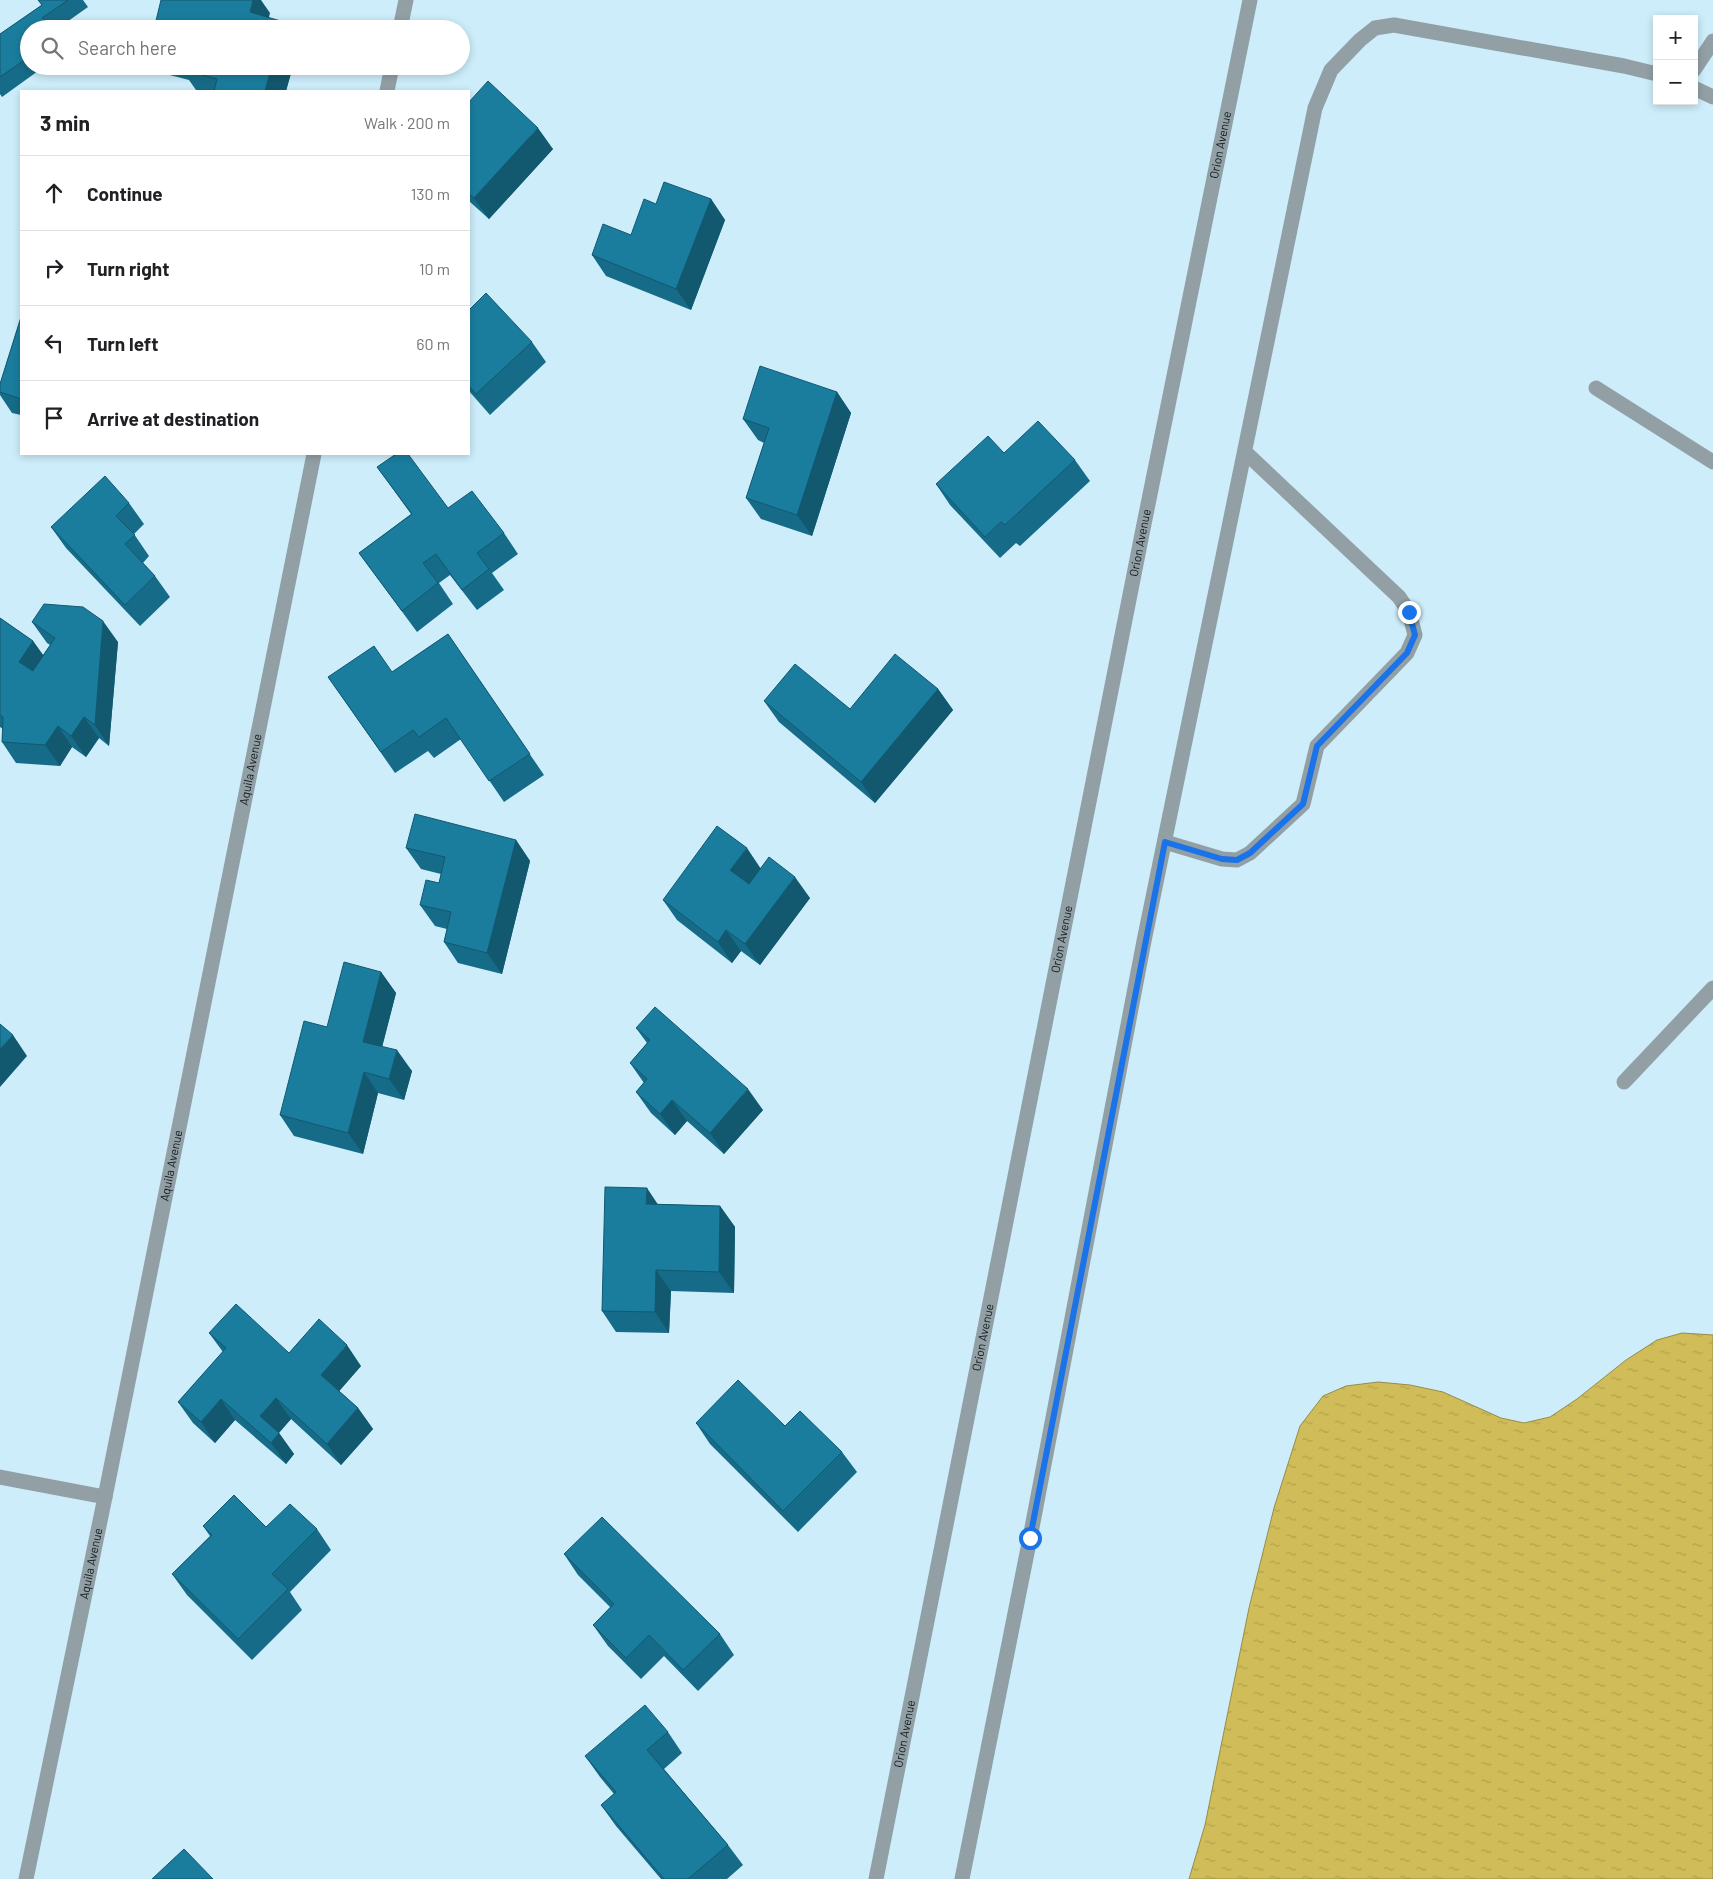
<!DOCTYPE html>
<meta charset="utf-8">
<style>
body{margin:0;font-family:Barlow,sans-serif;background:#f6f6f6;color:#202124}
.controls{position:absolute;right:15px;top:15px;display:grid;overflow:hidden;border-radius:0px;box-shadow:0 2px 8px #0003}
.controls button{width:45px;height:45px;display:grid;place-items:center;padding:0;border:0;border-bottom:1px solid #e0e0e0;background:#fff;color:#202124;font:25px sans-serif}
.stop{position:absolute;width:15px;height:15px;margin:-11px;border:4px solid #1a73e8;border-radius:50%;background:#fff}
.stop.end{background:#1a73e8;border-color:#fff;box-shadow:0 1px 5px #0008}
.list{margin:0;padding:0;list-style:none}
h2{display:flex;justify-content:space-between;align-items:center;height:65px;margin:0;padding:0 20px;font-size:21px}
h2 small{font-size:16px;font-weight:400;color:#757577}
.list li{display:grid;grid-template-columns:32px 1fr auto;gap:15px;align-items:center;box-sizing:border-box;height:75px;padding:0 20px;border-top:1px solid #e0e0e0}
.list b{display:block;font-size:19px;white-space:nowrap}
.list em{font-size:16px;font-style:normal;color:#757577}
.icon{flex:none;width:28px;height:28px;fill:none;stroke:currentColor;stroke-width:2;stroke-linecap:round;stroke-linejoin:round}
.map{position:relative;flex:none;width:1713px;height:1879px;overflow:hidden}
.search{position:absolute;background:#fff;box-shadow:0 2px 8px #0003;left:20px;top:20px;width:450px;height:55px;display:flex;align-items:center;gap:12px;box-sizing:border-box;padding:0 18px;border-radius:28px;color:#757577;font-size:19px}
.panel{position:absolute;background:#fff;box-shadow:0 2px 8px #0003;left:20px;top:90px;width:450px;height:365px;border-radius:0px}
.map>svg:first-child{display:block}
</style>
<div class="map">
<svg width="1713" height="1879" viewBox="0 0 1713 1879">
<defs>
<pattern id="water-ripples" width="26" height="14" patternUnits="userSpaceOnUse" patternTransform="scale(1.25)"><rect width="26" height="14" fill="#d0bd59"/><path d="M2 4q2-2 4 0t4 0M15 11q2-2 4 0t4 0" fill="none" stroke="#b1a24d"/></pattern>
</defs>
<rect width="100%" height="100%" fill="#cdedfb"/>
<polygon fill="url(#water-ripples)" stroke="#968c48" points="1682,1333 1713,1335 1713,1879 1189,1879 1205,1825 1249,1608 1274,1508 1300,1426 1323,1396 1346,1386 1378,1382 1410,1385 1443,1392 1501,1418 1524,1423 1550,1417 1577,1399 1626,1360 1657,1340"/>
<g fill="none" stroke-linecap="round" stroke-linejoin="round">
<g stroke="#92a0a5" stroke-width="15">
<polyline points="400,29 406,0"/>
<polyline points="1694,70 1713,41"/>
<polyline points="1694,88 1713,97"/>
<polyline points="387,91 392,66"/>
<polyline points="1596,388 1713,462"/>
<polyline points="1165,842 1222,859 1237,860 1250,853 1303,804 1317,746 1407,653 1415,635 1409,612 1399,597 1245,452"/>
<polyline points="1624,1082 1713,988"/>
<polyline points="0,1477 105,1497"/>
<path id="s1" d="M26,1879L105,1497L314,454"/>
<path id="s2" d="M876,1879L1142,534L1250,0"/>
<polyline points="962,1879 1030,1538 1144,941 1315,108 1331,70 1360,40 1375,28 1394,25 1624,66 1657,74"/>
</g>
</g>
<g fill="#166c88">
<polygon points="38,0 83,0 88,7 57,29 29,29 29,66 45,66 2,97 0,94 0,34 42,5"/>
<polygon points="157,66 293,66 286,91 199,91 196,90 189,80 162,73"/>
<polygon points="469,102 553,149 489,219 469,201"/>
<polygon points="711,199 725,220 691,310 606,276 592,255 631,235 656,204"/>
<polygon points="469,310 532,342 546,362 490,415 469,391"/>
<polygon points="21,317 21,415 12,413 0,395 0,384"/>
<polygon points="837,392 851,413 812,536 761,519 746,498 764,443 758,440 743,419"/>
<polygon points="1004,453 1075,460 1090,481 1020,546 1016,543 1000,558 950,505 936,484"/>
<polygon points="377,467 448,508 504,533 518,554 492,573 504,590 477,610 450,575 439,583 453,604 417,632 359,553 411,514"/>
<polygon points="129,503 144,524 134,534 149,556 143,563 155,576 170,597 140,626 66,548 51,527"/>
<polygon points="0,618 33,641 43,655 50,645 47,643 32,622 118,642 109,746 99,738 86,757 72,747 60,766 16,763 2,742 3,729 0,727"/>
<polygon points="448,634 544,775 504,802 461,739 434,758 428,751 395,773 328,677 392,672"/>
<polygon points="938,689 953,710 875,803 779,722 764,701 850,709"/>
<polygon points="516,840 530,861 502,974 458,963 444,942 447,929 435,926 420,905 439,883 441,874 421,869 406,848"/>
<polygon points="761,868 810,898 760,965 741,951 732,963 677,920 663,900"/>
<polygon points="381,972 396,993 382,1047 412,1071 404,1100 378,1093 363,1154 294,1136 280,1115 327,1027"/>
<polygon points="636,1028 763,1110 724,1154 687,1121 675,1135 651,1113 636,1092 644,1083 630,1063 647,1043"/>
<polygon points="658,1204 720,1206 735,1227 734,1293 671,1291 669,1333 616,1332 602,1311"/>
<polygon points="209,1333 289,1353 361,1366 339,1391 358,1408 373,1429 341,1465 291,1419 279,1433 294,1454 286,1464 235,1420 215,1443 193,1423 178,1402 223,1352"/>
<polygon points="696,1423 785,1426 842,1452 857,1472 798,1532 710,1444"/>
<polygon points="203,1526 317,1529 331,1550 290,1592 302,1610 252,1660 187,1595 172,1574 210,1536"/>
<polygon points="564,1554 720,1634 734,1655 698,1691 664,1656 641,1679 608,1646 593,1625 610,1607 578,1575"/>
<polygon points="668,1732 682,1753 664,1769 728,1845 743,1865 727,1879 661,1879 616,1826 601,1805 614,1794 600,1777 585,1756"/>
</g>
<g fill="#12586f">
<polygon points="253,0 261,0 270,13 266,29 250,12"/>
<polygon points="284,22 289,29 282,29"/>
<polygon points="272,66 293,66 286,91 265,91"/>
<polygon points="538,128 553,149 489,219 474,198"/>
<polygon points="711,199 725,220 691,310 676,289"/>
<polygon points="837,392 851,413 812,536 797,515"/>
<polygon points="103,621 118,642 109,746 95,725"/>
<polygon points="33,641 48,662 34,683 19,662"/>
<polygon points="938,689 953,710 875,803 861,782"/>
<polygon points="84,717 99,738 86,757 71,736"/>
<polygon points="58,726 72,747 60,766 45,745"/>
<polygon points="516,840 530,861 502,974 487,953"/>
<polygon points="747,848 761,869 744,891 730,870"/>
<polygon points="795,877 810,898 760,965 745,944"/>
<polygon points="726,930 741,951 732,963 718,942"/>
<polygon points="381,972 396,993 378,1063 363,1042"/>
<polygon points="13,1035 27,1056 0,1087 0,1049"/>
<polygon points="397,1050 412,1071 404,1100 389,1079"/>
<polygon points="364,1072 378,1093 363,1154 348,1133"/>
<polygon points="748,1089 763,1110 724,1154 710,1133"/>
<polygon points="672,1100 687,1121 675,1135 660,1114"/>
<polygon points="647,1188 661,1209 646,1204"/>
<polygon points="720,1206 735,1227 734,1293 719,1272"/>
<polygon points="656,1270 671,1291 669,1333 655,1312"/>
<polygon points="347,1345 361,1366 335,1396 321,1375"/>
<polygon points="276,1398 291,1419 275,1437 260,1416"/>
<polygon points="221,1399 235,1420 215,1443 201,1422"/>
<polygon points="358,1408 373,1429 341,1465 327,1444"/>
<polygon points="279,1433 294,1454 286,1464 271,1443"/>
</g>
<g fill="#1a7d9e" stroke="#12586f">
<polygon points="38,0 68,0 42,18 50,29 29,29 29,57 0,77 0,34 42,5"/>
<polygon points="161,0 253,0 250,12 284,22 282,29 154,29"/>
<polygon points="182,66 272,66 265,91 214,91 217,79 181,69"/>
<polygon points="488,81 538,128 474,198 469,194 469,102"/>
<polygon points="664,182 711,199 676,289 592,255 603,224 631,235 644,199 656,204"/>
<polygon points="486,293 532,342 476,394 469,386 469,310"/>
<polygon points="21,317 21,399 0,392 0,384"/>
<polygon points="760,366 837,392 797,515 746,498 769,428 743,419"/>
<polygon points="1038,421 1075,460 1005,525 1001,522 985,537 936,484 988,436 1004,453"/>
<polygon points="396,454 408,454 448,508 472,491 504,533 477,553 489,569 462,590 436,554 423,563 438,583 402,611 359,553 412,514 377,467"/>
<polygon points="105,476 129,503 116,516 135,535 125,544 155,576 125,605 51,527"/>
<polygon points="44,604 83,607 103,621 95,725 84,717 71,736 58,726 45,745 2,742 3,717 0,715 0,618 33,641 19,662 33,671 55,638 32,622"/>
<polygon points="448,634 530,754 489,781 446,718 419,737 413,730 381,752 328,677 374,646 392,672"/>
<polygon points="895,654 938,689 861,782 764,701 795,664 850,709"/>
<polygon points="415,814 516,840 487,953 444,942 451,912 420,905 426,880 439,883 445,857 406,848"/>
<polygon points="717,826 747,848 730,870 749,884 769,857 795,877 745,944 726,930 718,942 663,900"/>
<polygon points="344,962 381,972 363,1042 397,1050 389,1079 364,1072 348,1133 280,1115 304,1021 327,1027"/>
<polygon points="655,1007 748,1089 710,1133 672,1100 660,1114 636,1092 647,1079 630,1063 650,1040 636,1028"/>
<polygon points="0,1024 13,1035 0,1049"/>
<polygon points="605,1187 647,1188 646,1204 720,1206 719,1272 656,1270 655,1312 602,1311"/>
<polygon points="236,1304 289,1353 319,1319 347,1345 321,1375 358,1408 327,1444 276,1398 260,1416 279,1433 271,1443 221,1399 201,1422 178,1402 226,1348 209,1333"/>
<polygon points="738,1380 785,1426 800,1411 842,1452 783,1511 696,1423"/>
<polygon points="234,1495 266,1527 290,1504 317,1529 272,1574 288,1589 238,1639 172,1574 212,1535 203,1526"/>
<polygon points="602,1517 720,1634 683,1670 649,1635 626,1658 593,1625 614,1604 564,1554"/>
<polygon points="645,1705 668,1732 647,1750 728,1845 688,1879 664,1879 601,1805 616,1792 585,1756"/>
<polygon points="184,1849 213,1879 152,1879"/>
</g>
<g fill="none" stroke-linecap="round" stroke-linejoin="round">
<polyline stroke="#1a73e8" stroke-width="6" points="1030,1538 1165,842 1222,859 1237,860 1250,853 1303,804 1317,746 1407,653 1415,635 1409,612"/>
</g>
<g text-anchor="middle" stroke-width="4.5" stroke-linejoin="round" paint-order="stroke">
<g font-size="12" fill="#0f1b20" stroke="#eaf7fc">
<text dy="4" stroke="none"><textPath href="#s2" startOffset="1768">Orion Avenue</textPath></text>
<text dy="4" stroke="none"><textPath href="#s2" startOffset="1362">Orion Avenue</textPath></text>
<text dy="4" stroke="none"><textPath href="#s1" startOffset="1132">Aquila Avenue</textPath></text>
<text dy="4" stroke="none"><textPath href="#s2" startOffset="958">Orion Avenue</textPath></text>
<text dy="4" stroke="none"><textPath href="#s1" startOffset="728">Aquila Avenue</textPath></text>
<text dy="4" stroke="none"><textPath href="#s2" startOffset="552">Orion Avenue</textPath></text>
<text dy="4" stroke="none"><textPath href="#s1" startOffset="322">Aquila Avenue</textPath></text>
<text dy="4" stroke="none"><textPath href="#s2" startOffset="148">Orion Avenue</textPath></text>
</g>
</g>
</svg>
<div class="controls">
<button>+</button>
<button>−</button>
</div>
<div class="stop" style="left:1030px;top:1538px"></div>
<div class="stop end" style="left:1409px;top:612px"></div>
<div class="search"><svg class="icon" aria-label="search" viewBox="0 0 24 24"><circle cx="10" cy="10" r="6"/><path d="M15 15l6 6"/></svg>Search here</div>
<section class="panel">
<h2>3 min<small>Walk · 200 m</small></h2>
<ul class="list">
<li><svg class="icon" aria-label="ahead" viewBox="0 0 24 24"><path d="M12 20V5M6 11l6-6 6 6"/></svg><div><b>Continue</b></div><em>130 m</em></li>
<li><svg class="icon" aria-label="right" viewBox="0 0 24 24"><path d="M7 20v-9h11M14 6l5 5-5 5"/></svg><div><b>Turn right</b></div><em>10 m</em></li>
<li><svg class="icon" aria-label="left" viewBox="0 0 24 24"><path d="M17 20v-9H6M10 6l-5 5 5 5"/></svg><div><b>Turn left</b></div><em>60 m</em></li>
<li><svg class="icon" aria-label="arrive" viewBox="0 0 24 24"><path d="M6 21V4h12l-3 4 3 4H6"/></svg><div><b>Arrive at destination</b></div></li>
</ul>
</section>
</div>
